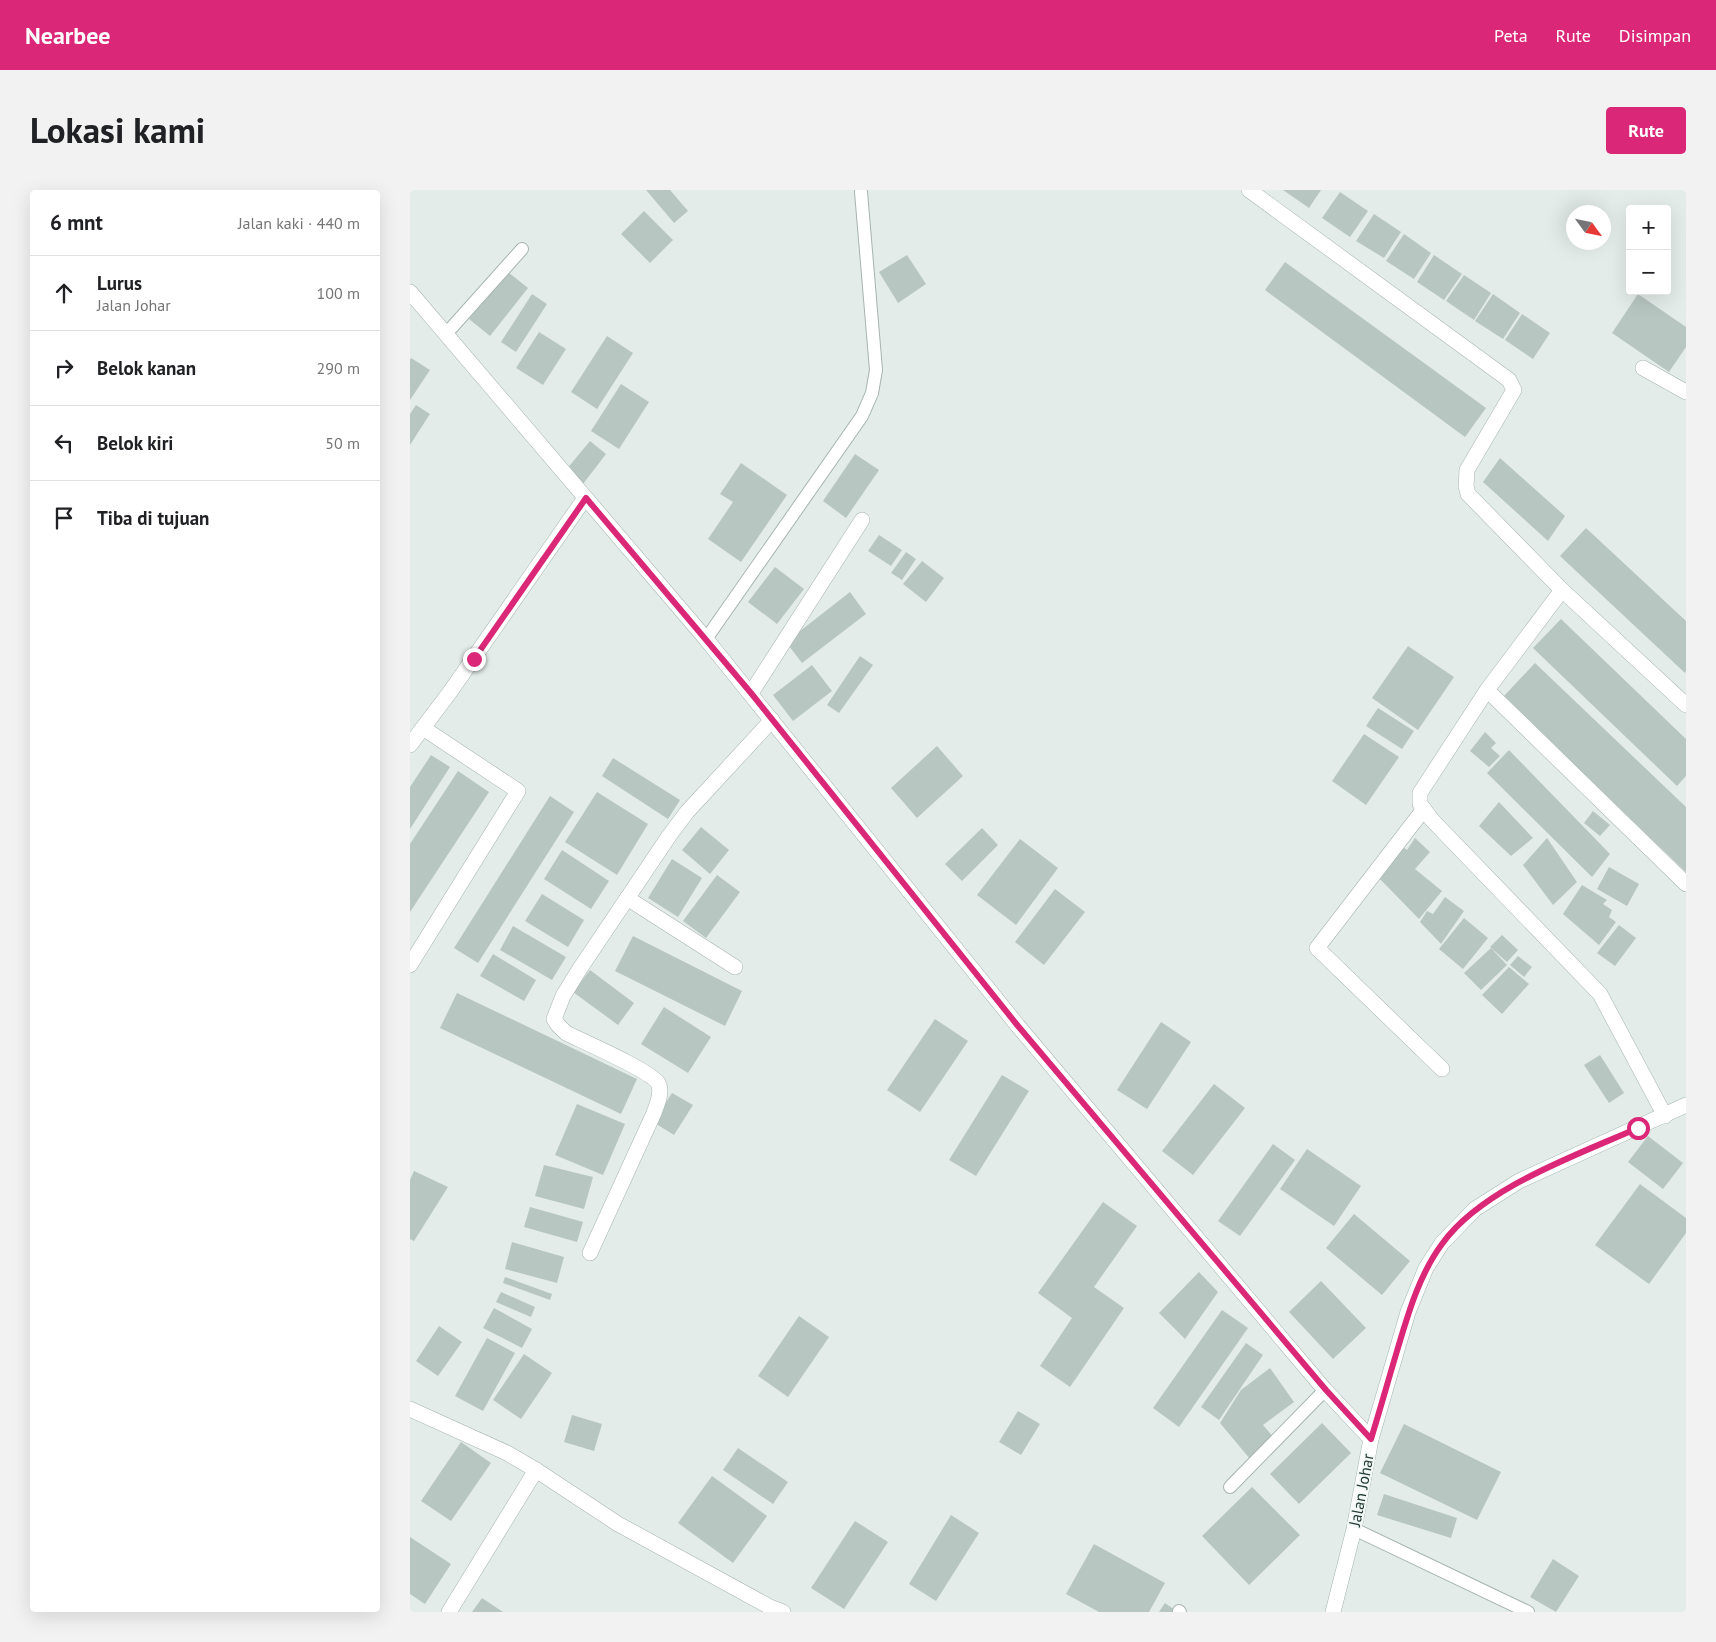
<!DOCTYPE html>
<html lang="id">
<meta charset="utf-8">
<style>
body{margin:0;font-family:"PT Sans",sans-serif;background:#f2f2f2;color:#202124}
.controls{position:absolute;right:15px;top:15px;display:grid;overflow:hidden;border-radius:5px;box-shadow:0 5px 20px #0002}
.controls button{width:45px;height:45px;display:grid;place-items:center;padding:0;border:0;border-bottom:1px solid #e0e0e0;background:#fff;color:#202124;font:25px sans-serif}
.compass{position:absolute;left:1156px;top:15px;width:45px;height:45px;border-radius:50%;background:#fff;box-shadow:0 5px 20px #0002;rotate:123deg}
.stop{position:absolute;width:15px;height:15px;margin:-11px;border:4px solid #db2777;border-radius:50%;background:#fff}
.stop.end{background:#db2777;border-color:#fff;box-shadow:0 1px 5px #0008}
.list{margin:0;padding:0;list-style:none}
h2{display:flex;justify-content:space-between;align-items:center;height:65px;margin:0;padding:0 20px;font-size:21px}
h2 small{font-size:16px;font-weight:400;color:#757577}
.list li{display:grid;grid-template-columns:32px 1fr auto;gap:15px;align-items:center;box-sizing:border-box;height:75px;padding:0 20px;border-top:1px solid #e0e0e0}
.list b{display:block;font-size:19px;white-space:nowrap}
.list p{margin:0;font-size:16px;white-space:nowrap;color:#757577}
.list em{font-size:16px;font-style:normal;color:#757577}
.icon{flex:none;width:28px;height:28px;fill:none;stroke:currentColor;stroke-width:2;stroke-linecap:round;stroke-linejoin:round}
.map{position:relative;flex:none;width:1276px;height:1422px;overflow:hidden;border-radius:5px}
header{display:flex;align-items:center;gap:30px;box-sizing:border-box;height:70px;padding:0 25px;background:#db2777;color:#fff}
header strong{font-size:24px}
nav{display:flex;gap:28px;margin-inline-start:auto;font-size:18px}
.intro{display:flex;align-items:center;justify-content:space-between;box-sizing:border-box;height:120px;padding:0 30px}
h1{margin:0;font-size:35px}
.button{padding:12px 22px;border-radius:5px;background:#db2777;color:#fff;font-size:18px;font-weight:700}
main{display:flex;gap:30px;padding:0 30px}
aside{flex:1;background:#fff;border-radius:5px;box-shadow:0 5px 20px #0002}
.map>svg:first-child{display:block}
</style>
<header>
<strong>Nearbee</strong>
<nav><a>Peta</a><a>Rute</a><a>Disimpan</a></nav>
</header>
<div class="intro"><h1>Lokasi kami</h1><a class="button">Rute</a></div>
<main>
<aside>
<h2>6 mnt<small>Jalan kaki · 440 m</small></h2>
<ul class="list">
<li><svg class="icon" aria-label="ahead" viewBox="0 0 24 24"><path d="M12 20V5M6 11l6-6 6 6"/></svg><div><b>Lurus</b><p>Jalan Johar</p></div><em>100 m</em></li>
<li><svg class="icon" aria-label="right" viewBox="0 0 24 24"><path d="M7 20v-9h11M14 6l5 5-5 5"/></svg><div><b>Belok kanan</b></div><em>290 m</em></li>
<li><svg class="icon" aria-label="left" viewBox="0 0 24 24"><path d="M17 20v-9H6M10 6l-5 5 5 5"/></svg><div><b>Belok kiri</b></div><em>50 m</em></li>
<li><svg class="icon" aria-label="arrive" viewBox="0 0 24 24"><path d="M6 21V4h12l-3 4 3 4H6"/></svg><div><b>Tiba di tujuan</b></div></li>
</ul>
</aside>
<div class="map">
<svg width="1276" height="1422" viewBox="0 0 1276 1422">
<rect width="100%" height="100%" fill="#e3ece8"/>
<g fill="#b8c6c1">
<polygon points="236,0 260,0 278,21 264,33"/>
<polygon points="873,0 911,0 899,18"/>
<polygon points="930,2 958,21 940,47 912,28"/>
<polygon points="234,21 263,50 240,73 211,44"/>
<polygon points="964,24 991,42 974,68 946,51"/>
<polygon points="994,44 1021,63 1004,89 976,71"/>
<polygon points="497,65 516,94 488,113 469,82"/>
<polygon points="1024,65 1052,84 1034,110 1007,92"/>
<polygon points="875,72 1076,218 1055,247 855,100"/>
<polygon points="98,82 118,98 80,146 59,129"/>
<polygon points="1054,85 1081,103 1064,130 1036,111"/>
<polygon points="122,104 137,114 106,162 91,152"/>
<polygon points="1083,104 1110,123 1093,149 1065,131"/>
<polygon points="1228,104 1276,137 1276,157 1259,182 1202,143"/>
<polygon points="1112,124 1140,143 1123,169 1095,150"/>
<polygon points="129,142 156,159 133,195 106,178"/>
<polygon points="197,146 223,163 187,219 161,202"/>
<polygon points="1,168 20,180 0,210 0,170"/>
<polygon points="211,194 239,212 209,259 181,241"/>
<polygon points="6,215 20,224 0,255 0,224"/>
<polygon points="180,251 196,264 173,294 156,280"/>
<polygon points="445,264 469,280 436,328 413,311"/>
<polygon points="1090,268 1155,326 1138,351 1073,292"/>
<polygon points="331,273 377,305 331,372 298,349 323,312 310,304"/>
<polygon points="1176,338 1276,431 1276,481 1275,483 1150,366"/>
<polygon points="469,345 492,360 481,376 458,361"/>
<polygon points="496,362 506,369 492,390 481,383"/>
<polygon points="512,371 534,388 516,412 493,394"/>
<polygon points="365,377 394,399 367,434 338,412"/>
<polygon points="440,402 456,424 392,473 376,452"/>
<polygon points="1151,429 1276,549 1276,586 1267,596 1123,458"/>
<polygon points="998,456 1044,487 1008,540 962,508"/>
<polygon points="450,466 463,475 429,523 417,515"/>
<polygon points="1125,473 1276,617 1276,682 1093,507"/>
<polygon points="402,475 422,501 383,531 363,505"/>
<polygon points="968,518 1004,541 992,559 956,536"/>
<polygon points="1075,542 1086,553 1081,558 1090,566 1079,577 1060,561"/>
<polygon points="954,544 989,567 956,615 922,591"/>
<polygon points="527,556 553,586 507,628 481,598"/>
<polygon points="1099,560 1200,664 1182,687 1077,583"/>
<polygon points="21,565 40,577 0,639 0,597"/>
<polygon points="203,568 270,610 258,629 192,586"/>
<polygon points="48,581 79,602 0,722 0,654"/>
<polygon points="187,602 238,634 207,685 155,652"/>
<polygon points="140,606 164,622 68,773 44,758"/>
<polygon points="1089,612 1123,648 1101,666 1069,636"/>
<polygon points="1183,621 1200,635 1190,646 1174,633"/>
<polygon points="291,637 319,660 300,684 272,660"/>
<polygon points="572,638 588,655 552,691 535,674"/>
<polygon points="1005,648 1020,662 1005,679 1032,701 1009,729 968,687 994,658 997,660"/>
<polygon points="1137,648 1167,692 1143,715 1113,675"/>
<polygon points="610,649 648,678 606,735 567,705"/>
<polygon points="152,660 199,691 181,719 134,689"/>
<polygon points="262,669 292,688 268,727 238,708"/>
<polygon points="1199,677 1229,694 1217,716 1187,699"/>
<polygon points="307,685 330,702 296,748 273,731"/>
<polygon points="1172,695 1197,710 1193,714 1202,720 1199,727 1206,732 1189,755 1153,724"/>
<polygon points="645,699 675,722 634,775 605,752"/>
<polygon points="132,704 174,730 158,757 115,731"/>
<polygon points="1035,707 1054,721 1031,754 1010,732 1017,721 1023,724"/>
<polygon points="1054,728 1078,748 1053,779 1029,759"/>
<polygon points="1209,735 1226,748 1205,776 1187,763"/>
<polygon points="103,736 156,767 142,790 90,760"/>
<polygon points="1092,745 1108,760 1097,772 1080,757"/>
<polygon points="223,746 332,801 315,836 205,781"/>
<polygon points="1081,758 1097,775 1071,800 1054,783"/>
<polygon points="83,764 126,790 114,811 70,786"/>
<polygon points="1108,766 1122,777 1114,787 1100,775"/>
<polygon points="1099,777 1119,794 1092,824 1072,805"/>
<polygon points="180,780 224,813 208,835 163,802"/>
<polygon points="47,803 227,889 211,924 30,838"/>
<polygon points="254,817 301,847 278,883 231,854"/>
<polygon points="525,829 558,851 510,922 477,900"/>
<polygon points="751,832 781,852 737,919 707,900"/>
<polygon points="1190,865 1214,903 1199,913 1174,875"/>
<polygon points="592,885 619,901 566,986 539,970"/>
<polygon points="804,894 835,918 783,985 752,961"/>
<polygon points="262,903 283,915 264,945 243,932"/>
<polygon points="167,914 215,934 193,985 145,965"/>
<polygon points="1238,946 1273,973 1253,999 1218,972"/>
<polygon points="863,954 885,970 830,1046 808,1031"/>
<polygon points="897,959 951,996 924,1036 870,999"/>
<polygon points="134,975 183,987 174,1019 125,1006"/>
<polygon points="4,981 38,997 4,1051 0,1049 0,990"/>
<polygon points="1230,994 1276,1028 1276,1043 1239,1094 1185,1055"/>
<polygon points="693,1012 727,1036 684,1097 714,1118 660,1197 630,1176 662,1128 628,1103"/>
<polygon points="120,1017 173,1032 167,1052 114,1037"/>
<polygon points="944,1024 1000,1071 972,1105 916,1058"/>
<polygon points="102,1052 154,1067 147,1093 95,1079"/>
<polygon points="789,1082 808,1102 775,1149 749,1123"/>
<polygon points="95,1087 142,1104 140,1110 93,1093"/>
<polygon points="911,1091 956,1138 923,1169 879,1122"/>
<polygon points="91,1102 125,1117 121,1127 86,1112"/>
<polygon points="84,1118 122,1139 112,1158 73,1138"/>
<polygon points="812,1120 838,1138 769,1237 743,1218"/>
<polygon points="389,1126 419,1147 378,1207 348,1186"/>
<polygon points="29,1136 52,1152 28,1186 6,1171"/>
<polygon points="77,1148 105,1163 73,1221 45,1206"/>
<polygon points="836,1153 853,1165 809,1230 791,1217"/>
<polygon points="114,1164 142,1183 111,1229 83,1210"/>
<polygon points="860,1178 884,1212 853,1235 865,1249 840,1269 810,1233 831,1200"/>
<polygon points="608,1221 630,1234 611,1265 589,1252"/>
<polygon points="162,1225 192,1234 184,1261 154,1252"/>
<polygon points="912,1233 941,1263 889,1314 860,1284"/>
<polygon points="994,1234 1091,1282 1067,1330 970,1283"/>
<polygon points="51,1252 81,1273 41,1331 11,1311"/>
<polygon points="328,1258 378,1292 363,1314 313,1280"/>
<polygon points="302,1286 357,1326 323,1373 268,1333"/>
<polygon points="842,1297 890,1345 839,1395 792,1346"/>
<polygon points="974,1304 1047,1328 1041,1348 967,1325"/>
<polygon points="541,1325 569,1343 526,1411 499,1394"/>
<polygon points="445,1331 478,1352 434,1419 401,1398"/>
<polygon points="0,1347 41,1374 15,1414 0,1404"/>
<polygon points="684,1354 755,1393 739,1422 689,1422 656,1404"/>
<polygon points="1143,1369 1169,1386 1146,1422 1120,1407"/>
<polygon points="72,1408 93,1422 62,1422"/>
<polygon points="755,1413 768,1422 749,1422"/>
</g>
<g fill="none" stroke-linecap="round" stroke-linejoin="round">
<defs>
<g id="lane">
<polyline points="36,144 112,59"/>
<polyline points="296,449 452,226 462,203 466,180 451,2"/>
<polyline points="820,1297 915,1200"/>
<polyline points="944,1339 1118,1422"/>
<polyline points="769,1421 770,1422"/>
</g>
<g id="street">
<polyline points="839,0 1099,190 1104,200 1057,280 1056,296 1058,304 1152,400"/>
<polyline points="0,102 296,449 608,836 915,1200 961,1249"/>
<polyline points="1233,178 1276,202"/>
<polyline points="1077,500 1276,694"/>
<polyline points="341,503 452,330"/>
<polyline points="0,555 40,502 175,308"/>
<polyline points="1014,619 907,758 1032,879"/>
<polyline points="217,708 325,777"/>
<polyline points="0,775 108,601 13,538"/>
<polyline points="1255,926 1190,804 1022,630 1010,614 1010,603 1077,500 1152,400 1276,515"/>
<path d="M180,1063L244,923C247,914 253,902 248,893C241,881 172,851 156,843L148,835L144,829L153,806L169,780L259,646L277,622L362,530"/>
<polyline points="0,1219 97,1263 126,1280 208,1334 360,1417 373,1422"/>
<polyline points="39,1422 126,1280"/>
</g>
<polyline id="secondary" points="923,1422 944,1339 961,1249 998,1122 1016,1078 1032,1053 1065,1019 1109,991 1276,915"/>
</defs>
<use href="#lane" stroke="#a6b4af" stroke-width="14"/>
<use href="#street" stroke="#a6b4af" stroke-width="16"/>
<use href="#secondary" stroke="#a2b7b1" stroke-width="16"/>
<use href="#lane" stroke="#fff" stroke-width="12"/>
<use href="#street" stroke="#fff" stroke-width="15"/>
<use href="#secondary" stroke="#fff" stroke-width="15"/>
</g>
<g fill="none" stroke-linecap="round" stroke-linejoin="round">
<path stroke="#db2777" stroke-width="6" d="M64,469L176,308L341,503L608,836L916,1200L961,1249C970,1220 978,1191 987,1161C998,1124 1009,1085 1032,1054C1072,998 1167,965 1228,938"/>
</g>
<g text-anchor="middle" stroke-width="4" stroke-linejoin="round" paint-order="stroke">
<g font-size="16" fill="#243c37" stroke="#f3f8f6">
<text transform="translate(951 1300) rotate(-79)" y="6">Jalan Johar</text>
</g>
</g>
</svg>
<div class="controls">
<button>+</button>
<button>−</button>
</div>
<svg class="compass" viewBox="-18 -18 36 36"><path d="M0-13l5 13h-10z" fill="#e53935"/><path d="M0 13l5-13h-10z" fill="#757577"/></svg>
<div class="stop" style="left:1228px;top:938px"></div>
<div class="stop end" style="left:64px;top:469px"></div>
</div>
</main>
